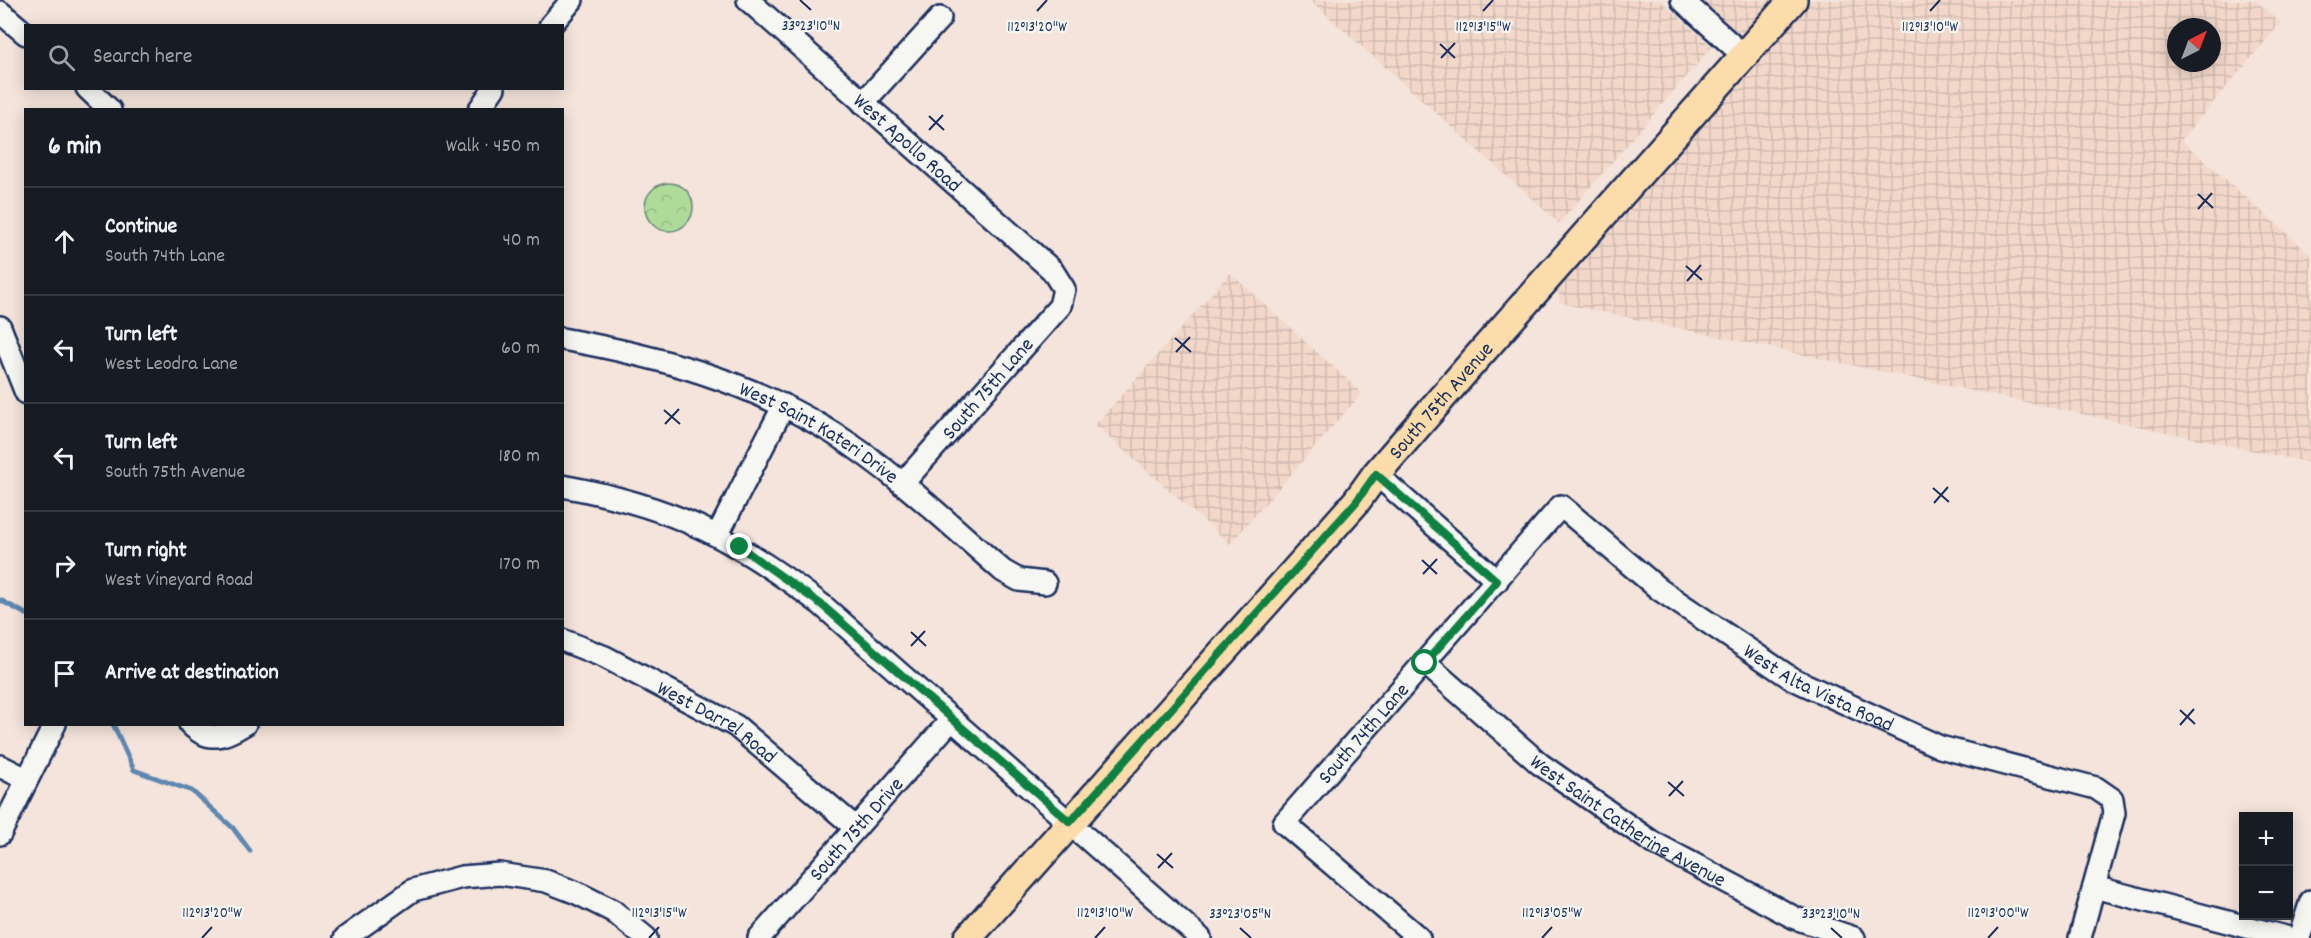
<!DOCTYPE html>
<meta charset="utf-8">
<style>
body{margin:0;font-family:Dekko,sans-serif;background:#20242c;color:#f1f3f6}
.controls{position:absolute;right:18px;bottom:18px;display:grid;overflow:hidden;border-radius:0px;box-shadow:0 3px 15px #0003}
.controls button{width:54px;height:54px;display:grid;place-items:center;padding:0;border:0;border-bottom:2px solid #363941;background:#171b24;color:#f1f3f6;font:30px sans-serif}
.compass{position:absolute;left:2167px;top:18px;width:54px;height:54px;border-radius:50%;background:#171b24;box-shadow:0 3px 15px #0003;rotate:42deg}
.stop{position:absolute;width:18px;height:18px;margin:-14px;border:4px solid #0b8043;border-radius:50%;background:#fff}
.stop.end{background:#0b8043;border-color:#fff;box-shadow:0 2px 6px #0008}
.list{margin:0;padding:0;list-style:none}
h2{display:flex;justify-content:space-between;align-items:center;height:78px;margin:0;padding:0 24px;font-size:26px}
h2 small{font-size:20px;font-weight:400;color:#9ea1a6}
.list li{display:grid;grid-template-columns:39px 1fr auto;gap:18px;align-items:center;box-sizing:border-box;height:108px;padding:0 24px;border-top:2px solid #363941}
.list b{display:block;font-size:22px;white-space:nowrap}
.list p{margin:0;font-size:20px;white-space:nowrap;color:#9ea1a6}
.list em{font-size:20px;font-style:normal;color:#9ea1a6}
.icon{flex:none;width:33px;height:33px;fill:none;stroke:currentColor;stroke-width:2;stroke-linecap:round;stroke-linejoin:round}
.map{position:relative;flex:none;width:2311px;height:938px;overflow:hidden}
.search{position:absolute;background:#171b24;box-shadow:0 3px 15px #0003;left:24px;top:24px;width:540px;height:66px;display:flex;align-items:center;gap:15px;box-sizing:border-box;padding:0 21px;border-radius:0px;color:#9ea1a6;font-size:22px}
.panel{position:absolute;background:#171b24;box-shadow:0 3px 15px #0003;left:24px;top:108px;width:540px;height:618px;border-radius:0px}
.map>svg:first-child{display:block}
</style>
<div class="map">
<svg width="2311" height="938" viewBox="0 0 2311 938">
<defs>
<pattern id="industrial-grid" width="8" height="8" patternUnits="userSpaceOnUse" patternTransform="scale(1.5)"><rect width="8" height="8" fill="#f3d8ca"/><path d="M0 4h8M4 0v8" fill="none" stroke="#d0bab0"/></pattern>
<pattern id="forest-crowns" width="20" height="18" patternUnits="userSpaceOnUse" patternTransform="scale(1.5)"><rect width="20" height="18" fill="#afdb99"/><path d="M2 6a3 3 0 1 1 6 0M12 15a3 3 0 1 1 6 0" fill="none" stroke="#96bc86"/></pattern>
</defs>
<rect width="100%" height="100%" fill="#f4e4db"/>
<filter id="ink" filterUnits="userSpaceOnUse"><feTurbulence type="fractalNoise" baseFrequency=".0167" numOctaves="2"/><feDisplacementMap in="SourceGraphic" scale="12" xChannelSelector="R" yChannelSelector="G"/><feConvolveMatrix kernelMatrix="1 2 1 2 8 2 1 2 1" color-interpolation-filters="sRGB"/></filter>
<g filter="url(#ink)">
<g fill="url(#industrial-grid)" fill-rule="evenodd">
<polygon points="1310,0 1660,0 1712,47 1559,223"/>
<polygon points="1695,0 1777,0 1740,42"/>
<path d="M1807,0H2255L2281,23L2181,140L2311,255V463L1560,303L1557,285ZM2176,27H2212V63H2176Z"/>
<polygon points="1230,273 1362,393 1230,544 1095,425"/>
</g>
<circle fill="url(#forest-crowns)" stroke="#65857c" stroke-width="1.5" cx="669" cy="207" r="24"/>
<g fill="none" stroke-linecap="round" stroke-linejoin="round">
<g stroke="#5d87b1" stroke-width="5">
<polyline points="0,600 26,614"/>
<polyline points="113,724 134,770 192,791 233,828 250,851"/>
</g>
<defs>
<g id="minor">
<path id="s1" d="M748,0L1052,270L1064,289L1060,306L902,484"/>
<polyline points="1682,0 1744,56"/>
<polyline points="0,12 26,34"/>
<polyline points="550,26 572,0"/>
<polyline points="87,88 110,110"/>
<polyline points="863,103 940,18"/>
<polyline points="479,110 494,88"/>
<polyline points="0,327 26,393"/>
<path id="s2" d="M562,339C658,356 749,381 833,433C895,472 948,523 1003,571L1019,580L1045,583"/>
<polyline points="1376,474 1497,581"/>
<path d="M562,486C673,506 733,537 822,605L1200,938"/>
<polyline points="718,534 784,405"/>
<path id="s3" d="M562,640L605,657L736,726L856,828"/>
<path id="s4" d="M1425,663L1540,764L1652,842L1795,918L1854,938"/>
<path d="M190,724C209,743 224,737 245,724"/>
<polyline points="0,766 26,779"/>
<polyline points="0,834 55,724"/>
<polyline points="2094,887 2289,938"/>
<polyline points="345,938 413,890 462,877 500,874 546,881 577,893 613,911 646,938"/>
<path id="s5" d="M759,938L952,719"/>
<path id="s6" d="M1419,938L1284,823L1561,506L1660,590L1791,678L1940,747L2096,788L2112,799L2114,813L2080,938"/>
<polyline points="2299,938 2311,901"/>
</g>
<g id="major">
<path id="s7" d="M968,938L1356,502L1376,474L1473,362L1793,0"/>
</g>
</defs>
<use href="#minor" stroke="#1b2f5e" stroke-width="26"/>
<use href="#major" stroke="#1b2f5e" stroke-width="32"/>
<use href="#minor" stroke="#f6f6f2" stroke-width="21"/>
<use href="#major" stroke="#fcdcab" stroke-width="27"/>
</g>
</g>
<g fill="none" stroke-linecap="round" stroke-linejoin="round" filter="url(#ink)">
<polyline stroke="#0b8043" stroke-width="8" points="740,547 822,605 1070,822 1356,502 1376,474 1497,581 1425,663"/>
</g>
<path fill="none" stroke="#1b2f5e" stroke-width="2" d="M800,0L811,10M1037,11L1047,0M1483,11L1493,0M1930,11L1940,0M1440,44L1455,58M1441,58L1455,43M929,116L944,130M929,130L943,115M2198,194L2213,208M2198,209L2212,193M1686,266L1702,280M1687,281L1701,265M1175,338L1191,352M1176,352L1190,337M664,410L680,424M665,424L679,409M1933,488L1949,502M1934,503L1948,487M1422,560L1437,574M1423,574L1437,559M911,632L926,646M911,646L925,631M2180,710L2195,724M2180,725L2194,709M1668,782L1684,796M1669,796L1683,781M1157,854L1173,868M1158,868L1172,853M1240,928L1251,938M1831,928L1842,938M202,938L212,927M649,938L659,927M1095,938L1105,927M1542,938L1552,927M1988,938L1998,927"/>
<g text-anchor="middle" stroke-width="4.5" stroke-linejoin="round" paint-order="stroke">
<g font-size="21" fill="#1b2f5e" stroke="#f6f6f2">
<text dy="7" stroke="none"><textPath href="#s1" startOffset="214">West Apollo Road</textPath></text>
<text transform="translate(987 388) rotate(-49)" y="7">South 75th Lane</text>
<text dy="7" stroke="none"><textPath href="#s7" startOffset="716">South 75th Avenue</textPath></text>
<text dy="7" stroke="none"><textPath href="#s2" startOffset="276">West Saint Kateri Drive</textPath></text>
<text dy="7" stroke="none"><textPath href="#s6" startOffset="915">West Alta Vista Road</textPath></text>
<text dy="7" stroke="none"><textPath href="#s3" startOffset="176">West Darrel Road</textPath></text>
<text dy="7" stroke="none"><textPath href="#s6" startOffset="297">South 74th Lane</textPath></text>
<text dy="7" stroke="none"><textPath href="#s4" startOffset="258">West Saint Catherine Avenue</textPath></text>
<text dy="7" stroke="none"><textPath href="#s5" startOffset="146">South 75th Drive</textPath></text>
</g>
</g>
<g font-size="15" text-anchor="middle" fill="#1b2f5e" stroke="#f6f6f2" stroke-width="4.5" stroke-linejoin="round" paint-order="stroke">
<text x="811" y="30">33°23'10"N</text>
<text x="1037" y="31">112°13'20"W</text>
<text x="1483" y="31">112°13'15"W</text>
<text x="1930" y="31">112°13'10"W</text>
<text x="212" y="917">112°13'20"W</text>
<text x="659" y="917">112°13'15"W</text>
<text x="1105" y="917">112°13'10"W</text>
<text x="1552" y="917">112°13'05"W</text>
<text x="1998" y="917">112°13'00"W</text>
<text x="1240" y="918">33°23'05"N</text>
<text x="1831" y="918">33°23'10"N</text>
</g>
</svg>
<div class="controls">
<button>+</button>
<button>−</button>
</div>
<svg class="compass" viewBox="-18 -18 36 36"><path d="M0-13l5 13h-10z" fill="#e53935"/><path d="M0 13l5-13h-10z" fill="#9ea1a6"/></svg>
<div class="stop" style="left:1425px;top:663px"></div>
<div class="stop end" style="left:740px;top:547px"></div>
<div class="search"><svg class="icon" aria-label="search" viewBox="0 0 24 24"><circle cx="10" cy="10" r="6"/><path d="M15 15l6 6"/></svg>Search here</div>
<section class="panel">
<h2>6 min<small>Walk · 450 m</small></h2>
<ul class="list">
<li><svg class="icon" aria-label="ahead" viewBox="0 0 24 24"><path d="M12 20V5M6 11l6-6 6 6"/></svg><div><b>Continue</b><p>South 74th Lane</p></div><em>40 m</em></li>
<li><svg class="icon" aria-label="left" viewBox="0 0 24 24"><path d="M17 20v-9H6M10 6l-5 5 5 5"/></svg><div><b>Turn left</b><p>West Leodra Lane</p></div><em>60 m</em></li>
<li><svg class="icon" aria-label="left" viewBox="0 0 24 24"><path d="M17 20v-9H6M10 6l-5 5 5 5"/></svg><div><b>Turn left</b><p>South 75th Avenue</p></div><em>180 m</em></li>
<li><svg class="icon" aria-label="right" viewBox="0 0 24 24"><path d="M7 20v-9h11M14 6l5 5-5 5"/></svg><div><b>Turn right</b><p>West Vineyard Road</p></div><em>170 m</em></li>
<li><svg class="icon" aria-label="arrive" viewBox="0 0 24 24"><path d="M6 21V4h12l-3 4 3 4H6"/></svg><div><b>Arrive at destination</b></div></li>
</ul>
</section>
</div>
